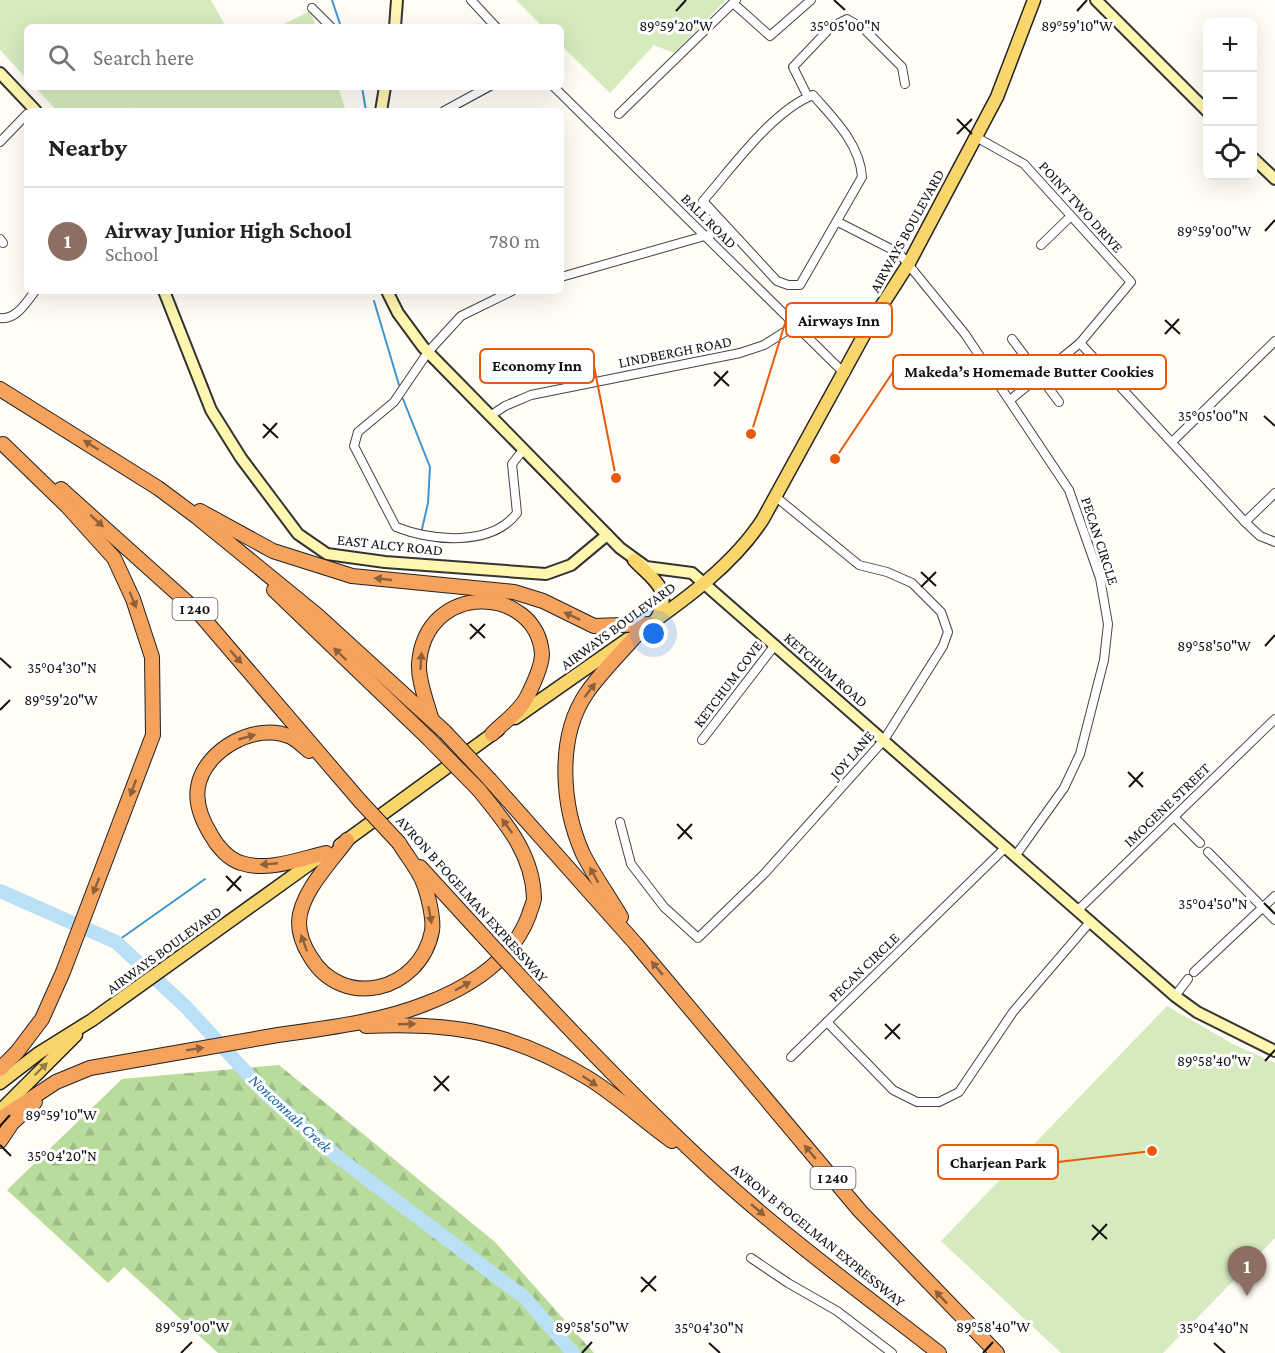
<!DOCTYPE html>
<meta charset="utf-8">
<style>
body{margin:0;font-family:"Crimson Pro",serif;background:#f2f2f2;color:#222}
.controls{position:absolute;right:18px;top:18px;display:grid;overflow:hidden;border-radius:9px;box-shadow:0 6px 24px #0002}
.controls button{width:54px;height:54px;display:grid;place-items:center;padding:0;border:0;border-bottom:2px solid #e0e0e0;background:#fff;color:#222;font:30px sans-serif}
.you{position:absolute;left:654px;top:634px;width:21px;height:21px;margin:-15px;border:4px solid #fff;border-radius:50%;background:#1a73e8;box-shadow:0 0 0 9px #1a73e833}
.badge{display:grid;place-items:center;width:39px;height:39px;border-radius:50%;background:#c4262e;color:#fff;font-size:20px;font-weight:700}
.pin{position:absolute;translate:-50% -50px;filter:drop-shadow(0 2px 3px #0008)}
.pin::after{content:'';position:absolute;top:32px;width:21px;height:18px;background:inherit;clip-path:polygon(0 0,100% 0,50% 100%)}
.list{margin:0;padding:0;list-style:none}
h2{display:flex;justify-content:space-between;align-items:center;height:78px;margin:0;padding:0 24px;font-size:26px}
h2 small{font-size:20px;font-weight:400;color:#767676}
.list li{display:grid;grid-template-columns:39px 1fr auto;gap:18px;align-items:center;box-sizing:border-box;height:108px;padding:0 24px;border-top:2px solid #e0e0e0}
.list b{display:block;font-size:22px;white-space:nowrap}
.list p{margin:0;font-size:20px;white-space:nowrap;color:#767676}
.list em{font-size:20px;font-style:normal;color:#767676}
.icon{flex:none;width:33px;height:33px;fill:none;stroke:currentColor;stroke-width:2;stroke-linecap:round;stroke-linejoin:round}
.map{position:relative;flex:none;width:1275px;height:1353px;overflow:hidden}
.search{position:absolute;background:#fff;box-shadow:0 6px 24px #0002;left:24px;top:24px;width:540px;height:66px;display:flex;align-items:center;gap:15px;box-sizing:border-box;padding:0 21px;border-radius:9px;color:#767676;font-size:22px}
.panel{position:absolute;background:#fff;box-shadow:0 6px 24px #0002;left:24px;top:108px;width:540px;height:186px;border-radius:9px}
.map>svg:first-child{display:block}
</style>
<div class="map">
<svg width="1275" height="1353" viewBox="0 0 1275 1353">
<defs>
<pattern id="forest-firs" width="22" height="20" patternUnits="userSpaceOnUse" patternTransform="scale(1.5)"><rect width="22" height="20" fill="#b9dc9c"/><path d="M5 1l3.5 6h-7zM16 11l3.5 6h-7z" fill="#9ebc85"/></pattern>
</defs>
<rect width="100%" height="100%" fill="#fffdf5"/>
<g fill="#d5ebbd">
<polygon points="0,0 211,0 226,27 27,27 27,79 0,50"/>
<polygon points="516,0 726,0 674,53 654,45 610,93 561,45 561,27 543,27"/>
<polygon points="310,11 316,27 278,27"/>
<polygon points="35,87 338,87 346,111 136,111 132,107 128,111 57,111"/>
<polygon points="1167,1006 1233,1044 1275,1063 1275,1238 1163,1353 1061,1353 941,1241"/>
</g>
<polygon fill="url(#forest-firs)" points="279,1065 495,1242 594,1353 218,1353 124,1267 108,1283 7,1190 122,1079"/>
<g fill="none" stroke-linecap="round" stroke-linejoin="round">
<g stroke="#3f96cf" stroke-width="2">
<polyline points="332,0 341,27"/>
<polyline points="362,87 366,111"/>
<polyline points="452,111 497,87"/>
<polyline points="374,301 399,385"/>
<polyline points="403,399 430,467 428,503 422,529"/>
<polyline points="116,942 205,879"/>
</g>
<polyline stroke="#b9e0f7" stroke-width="14" points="0,891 116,942 186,1007 266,1094 338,1157 525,1298 573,1353"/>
<defs>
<g id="street">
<polyline points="471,0 496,27"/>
<polyline points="733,3 770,36 811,0"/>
<polyline points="312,8 331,27"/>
<polyline points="554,87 845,374"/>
<path d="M813,95C834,119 860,144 862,177L800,285H788L777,281L703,201C732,168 772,111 813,95Z"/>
<polyline points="808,97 793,67 831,27 847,19 863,28 902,67 905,84"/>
<polyline points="444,111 488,87"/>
<polyline points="619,114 736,0"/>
<polyline points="976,137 1024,164 1131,282 1080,343 1010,400"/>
<polyline points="0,142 27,114"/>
<polyline points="838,222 899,253 965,334 1069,490 1100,578 1108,624 1104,660 1080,754 1064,788 1016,855"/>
<polyline points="0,239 3,243"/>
<polyline points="1041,245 1070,217"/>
<polyline points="561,277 729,229"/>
<path d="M512,291L461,316L428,352L394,402L358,432L354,446L396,527C432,541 491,547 517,513L512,464L523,450"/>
<path d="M0,318C16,320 26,303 35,291"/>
<polyline points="1012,339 1059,402"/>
<polyline points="1080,343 1245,522 1260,536 1275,542"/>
<polyline points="490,416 505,406 531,395 740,353 764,345 794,326"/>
<polyline points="1172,442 1275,341"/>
<polyline points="1245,522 1275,493"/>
<polyline points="702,740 775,645"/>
<polyline points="1174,817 1200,843"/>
<polyline points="620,822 631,864 664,907 698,938 765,873 884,740 943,646 948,632 941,612 912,583 887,572 859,565 776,497"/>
<polyline points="1208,852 1275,920"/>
<polyline points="1077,911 1275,719"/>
<polyline points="1194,972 1275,896"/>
<polyline points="1175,996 1188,979"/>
<polyline points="827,1022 893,1090 917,1102 939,1102 959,1092 1013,1012 1090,922"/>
<polyline points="791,1057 1006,847"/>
<polyline points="751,1258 788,1283 837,1311 892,1353"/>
</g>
<g id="secondary">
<polyline points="1096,0 1208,112"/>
<polyline points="395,27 397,0"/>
<polyline points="0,73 36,111"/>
<polyline points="381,111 385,87"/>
<polyline points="1252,157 1275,179"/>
<polyline points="164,291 211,410 241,458 298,534 327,554 385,562 546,574 571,565 607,535"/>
<polyline points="387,291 398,313 423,347 620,548 646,567 692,573 1175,996 1197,1012 1275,1051"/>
</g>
<g id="primary">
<path d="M634,560C653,580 673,589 657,618"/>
<path d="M643,629C686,599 734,564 763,519L870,324L909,263L997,97L1034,0"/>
<polyline points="515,718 628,639"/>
<polyline points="340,845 498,730"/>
<polyline points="0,1083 39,1053 92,1020 322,855"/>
<polyline points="0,1111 76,1035"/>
</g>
<g id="highway">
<polyline points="0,389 158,488 197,517 317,615 445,732"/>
<polyline points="61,489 198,612 360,801"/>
<polyline points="200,511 273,551 352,576 514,592 543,601 594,626 649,624"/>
<polyline points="274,590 428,738"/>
<path d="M431,718C427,702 418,681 419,664C425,580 537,585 542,654C542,666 532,687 527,697C520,711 503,723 492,734"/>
<path d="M309,751C304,747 297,740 291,737C256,721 204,750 198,787C195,804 203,822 211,835C217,846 228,859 241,863C268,872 300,859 326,853"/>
<polyline points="490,780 635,943 860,1211 997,1353"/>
<path d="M347,840C331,862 300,893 299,922C299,935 303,945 310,956C342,1011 420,992 432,931C434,919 428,894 423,882C418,869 406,855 399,843"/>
<polyline points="420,867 484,937"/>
<path d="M621,917C609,896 594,876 583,854C562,807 556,739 586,694C601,672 622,652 640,631"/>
<path d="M530,987C589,1050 649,1112 713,1171C784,1236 863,1294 939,1353"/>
<path d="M366,1026C453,1022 512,1032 588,1078C617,1096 644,1121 672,1141"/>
<polyline points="0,1069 17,1052 42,1019 63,972 153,735 152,657 133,599 114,558 67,506 3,444"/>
<path d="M0,1119L56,1082L90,1068C153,1057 215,1046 278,1035C326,1028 380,1022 425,1004C470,987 512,961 529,915C530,910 534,903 534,898C533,854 505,822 479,790"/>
<polyline points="0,1141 12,1123 35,1102"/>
</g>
</defs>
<use href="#street" stroke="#444" stroke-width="10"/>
<use href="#secondary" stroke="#333" stroke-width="14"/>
<use href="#primary" stroke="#222" stroke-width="15"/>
<use href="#highway" stroke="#222" stroke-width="16"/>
<use href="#street" stroke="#fff" stroke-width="8"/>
<use href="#secondary" stroke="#fff6b0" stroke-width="10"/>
<use href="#primary" stroke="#f9d66b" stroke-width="12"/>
<use href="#highway" stroke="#f5a25d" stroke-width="14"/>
<defs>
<g id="highway-bridge">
<polyline points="445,732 490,780"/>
<polyline points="428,738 479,790"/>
<polyline points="360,801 399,843"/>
<polyline points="484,937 530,987"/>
</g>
</defs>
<use href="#highway-bridge" stroke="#222" stroke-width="16" stroke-linecap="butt"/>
<use href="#highway-bridge" stroke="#f5a25d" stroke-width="14"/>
</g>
<defs><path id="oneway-solid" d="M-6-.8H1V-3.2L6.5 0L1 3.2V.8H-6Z" transform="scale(1.5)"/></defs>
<g fill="#8e613b">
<use href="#oneway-solid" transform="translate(91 445) rotate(-148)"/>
<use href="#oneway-solid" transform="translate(97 521) rotate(42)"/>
<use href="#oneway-solid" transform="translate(383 579) rotate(-174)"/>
<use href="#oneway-solid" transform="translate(133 600) rotate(68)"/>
<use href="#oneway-solid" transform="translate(572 616) rotate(-155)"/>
<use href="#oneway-solid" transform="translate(340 654) rotate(-136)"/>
<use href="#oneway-solid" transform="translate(236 657) rotate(49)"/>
<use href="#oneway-solid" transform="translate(421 661) rotate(-86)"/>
<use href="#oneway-solid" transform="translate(590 690) rotate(-53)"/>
<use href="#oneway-solid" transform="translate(247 737) rotate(-16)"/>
<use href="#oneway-solid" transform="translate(133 788) rotate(110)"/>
<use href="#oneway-solid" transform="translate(507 826) rotate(-126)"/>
<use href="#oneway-solid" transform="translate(269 864) rotate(175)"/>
<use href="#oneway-solid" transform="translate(594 875) rotate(-119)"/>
<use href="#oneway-solid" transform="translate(96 886) rotate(111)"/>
<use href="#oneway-solid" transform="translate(430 915) rotate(80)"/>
<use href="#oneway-solid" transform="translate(304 943) rotate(-110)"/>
<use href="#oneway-solid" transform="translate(657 968) rotate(-130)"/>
<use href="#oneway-solid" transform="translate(463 986) rotate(-29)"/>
<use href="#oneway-solid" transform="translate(407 1024) rotate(-2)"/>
<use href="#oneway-solid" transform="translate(195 1049) rotate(-9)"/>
<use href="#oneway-solid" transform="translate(590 1081) rotate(34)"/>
<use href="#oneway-solid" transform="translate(810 1152) rotate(-130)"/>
<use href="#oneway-solid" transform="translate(758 1210) rotate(40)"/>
<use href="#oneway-solid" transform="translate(941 1297) rotate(-133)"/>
</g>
<use fill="#917d42" href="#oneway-solid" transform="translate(41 1069) rotate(-44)"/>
<path fill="none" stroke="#111" stroke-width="2" d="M834,0L845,10M676,11L686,0M1077,11L1087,0M957,119L972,134M957,134L972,119M1265,231L1275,220M1165,320L1180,334M1165,334L1179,319M714,372L729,386M714,386L728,371M1264,416L1275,426M263,424L278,438M263,438L277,423M921,572L936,586M921,587L936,572M470,624L485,638M470,639L485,624M1265,646L1275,635M0,658L11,668M0,710L10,700M1128,772L1143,787M1129,787L1143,772M677,824L692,839M678,839L692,824M226,876L241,891M227,891L241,876M1264,903L1275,914M885,1024L900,1039M885,1039L900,1024M1265,1061L1275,1050M434,1076L449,1091M434,1091L449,1076M0,1126L10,1115M0,1145L11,1156M1092,1225L1107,1239M1092,1240L1107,1224M641,1277L656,1291M641,1292L656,1276M709,1343L720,1353M1214,1343L1225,1353M181,1353L192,1342M582,1353L592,1342M983,1353L993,1342"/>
<g text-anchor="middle" stroke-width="6" stroke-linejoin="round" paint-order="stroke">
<g fill="#fff" stroke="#585858" stroke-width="1.5">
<rect x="172.5" y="598" width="45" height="22" rx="4.5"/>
<rect x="810.5" y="1167" width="45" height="22" rx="4.5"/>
</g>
<g font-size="14" font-weight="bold" fill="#111">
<text x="195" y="614">I 240</text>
<text x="833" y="1183">I 240</text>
</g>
<g font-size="15" fill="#111" stroke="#fff">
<text transform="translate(1081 207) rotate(48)" y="5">POINT TWO DRIVE</text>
<text transform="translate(709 221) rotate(45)" y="5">BALL ROAD</text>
<text transform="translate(907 231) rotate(-61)" y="5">AIRWAYS BOULEVARD</text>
<text transform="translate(675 352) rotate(-11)" y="5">LINDBERGH ROAD</text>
<text transform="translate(1100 541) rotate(72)" y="5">PECAN CIRCLE</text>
<text transform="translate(390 545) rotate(6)" y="5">EAST ALCY ROAD</text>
<text transform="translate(618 626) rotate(-36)" y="5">AIRWAYS BOULEVARD</text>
<text transform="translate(826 670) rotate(41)" y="5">KETCHUM ROAD</text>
<text transform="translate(728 684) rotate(-53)" y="5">KETCHUM COVE</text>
<text transform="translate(852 755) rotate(-49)" y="5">JOY LANE</text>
<text transform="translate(1167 805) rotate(-44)" y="5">IMOGENE STREET</text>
<text transform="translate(472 899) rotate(48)" y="5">AVRON B FOGELMAN EXPRESSWAY</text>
<text transform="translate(164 950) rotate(-36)" y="5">AIRWAYS BOULEVARD</text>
<text transform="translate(864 967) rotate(-44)" y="5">PECAN CIRCLE</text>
<text transform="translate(818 1235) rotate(39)" y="5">AVRON B FOGELMAN EXPRESSWAY</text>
</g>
<g font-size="16" font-style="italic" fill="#1768a6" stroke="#fff">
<text transform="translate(291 1113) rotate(43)" y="6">Nonconnah Creek</text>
</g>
</g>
<g font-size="15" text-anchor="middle" fill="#111" stroke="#fff" stroke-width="6" stroke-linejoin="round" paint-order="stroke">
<text x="845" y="31">35°05'00"N</text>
<text x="676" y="31">89°59'20"W</text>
<text x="1077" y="31">89°59'10"W</text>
<text x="1214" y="236">89°59'00"W</text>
<text x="1213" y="421">35°05'00"N</text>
<text x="1214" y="651">89°58'50"W</text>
<text x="62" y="673">35°04'30"N</text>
<text x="61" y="705">89°59'20"W</text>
<text x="1213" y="909">35°04'50"N</text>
<text x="1214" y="1066">89°58'40"W</text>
<text x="61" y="1120">89°59'10"W</text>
<text x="62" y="1161">35°04'20"N</text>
<text x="192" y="1332">89°59'00"W</text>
<text x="592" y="1332">89°58'50"W</text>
<text x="993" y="1332">89°58'40"W</text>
<text x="709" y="1333">35°04'30"N</text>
<text x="1214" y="1333">35°04'40"N</text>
</g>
<path fill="none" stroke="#e8590c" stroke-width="2" d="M751 434L786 320M616 478L594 366M835 459L893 372M1152 1151L1058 1162"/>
<g fill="#e8590c" stroke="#fff" stroke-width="2">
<circle cx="751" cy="434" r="6"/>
<circle cx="616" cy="478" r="6"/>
<circle cx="835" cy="459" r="6"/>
<circle cx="1152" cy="1151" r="6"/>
</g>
<g fill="#fff" stroke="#e8590c" stroke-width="2">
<rect x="786" y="303" width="106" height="34" rx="6"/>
<rect x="480" y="349" width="114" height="34" rx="6"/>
<rect x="893" y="355" width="273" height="34" rx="6"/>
<rect x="938" y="1145" width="120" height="34" rx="6"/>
</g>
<g font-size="16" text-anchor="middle" font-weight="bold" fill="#111">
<text x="839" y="326">Airways Inn</text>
<text x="537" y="371">Economy Inn</text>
<text x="1029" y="377">Makeda’s Homemade Butter Cookies</text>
<text x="998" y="1168">Charjean Park</text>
</g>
</svg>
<div class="controls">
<button>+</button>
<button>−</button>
<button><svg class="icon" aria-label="locate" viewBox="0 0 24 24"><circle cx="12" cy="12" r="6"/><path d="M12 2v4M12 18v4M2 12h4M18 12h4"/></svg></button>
</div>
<div class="you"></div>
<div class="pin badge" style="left:1247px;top:1296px;background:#8d6e63">1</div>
<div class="search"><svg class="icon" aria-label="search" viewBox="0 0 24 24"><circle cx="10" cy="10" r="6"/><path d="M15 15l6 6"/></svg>Search here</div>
<section class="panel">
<h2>Nearby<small></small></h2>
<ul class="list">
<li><span class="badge" style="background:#8d6e63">1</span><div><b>Airway Junior High School</b><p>School</p></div><em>780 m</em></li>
</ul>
</section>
</div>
